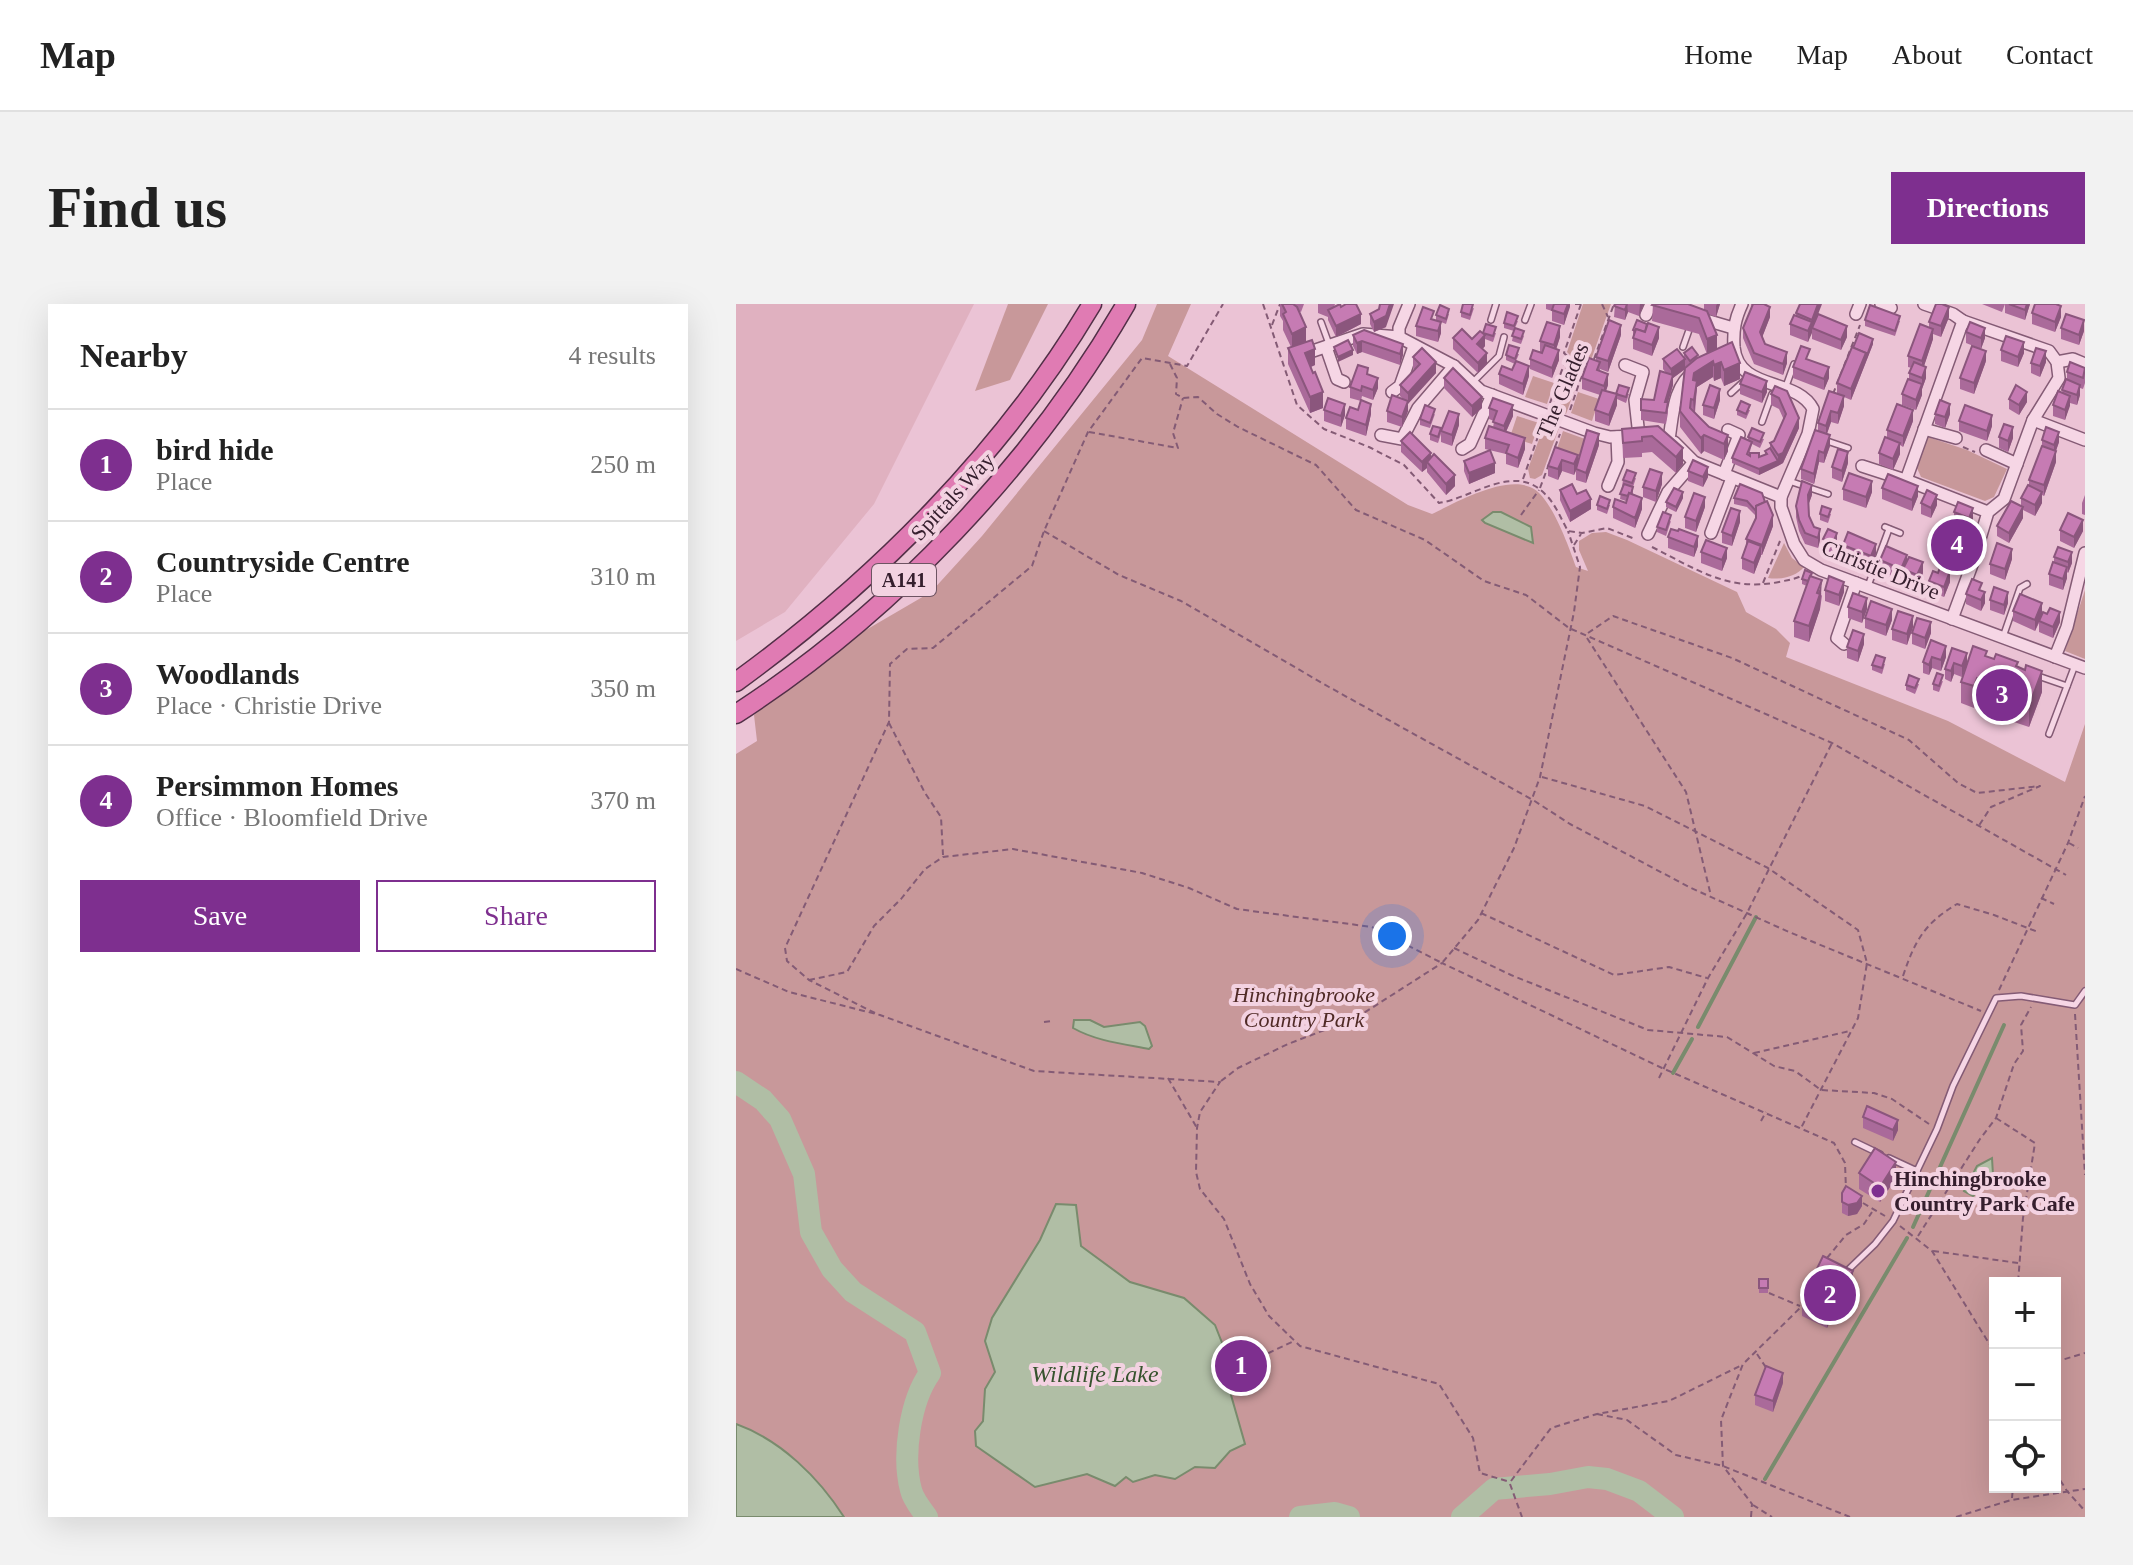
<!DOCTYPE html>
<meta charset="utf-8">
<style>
body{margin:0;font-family:"Times New Roman",serif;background:#f2f2f2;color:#222}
.controls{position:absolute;right:24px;bottom:24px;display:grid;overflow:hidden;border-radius:0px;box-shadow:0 8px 32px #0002}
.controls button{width:72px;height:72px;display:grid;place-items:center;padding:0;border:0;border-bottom:2px solid #e0e0e0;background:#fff;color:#222;font:40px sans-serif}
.you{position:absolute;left:656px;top:632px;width:28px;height:28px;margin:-20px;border:6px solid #fff;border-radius:50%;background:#1a73e8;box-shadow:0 0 0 12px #1a73e833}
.badge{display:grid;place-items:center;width:52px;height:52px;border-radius:50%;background:#7e2f8f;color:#fff;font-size:26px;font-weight:700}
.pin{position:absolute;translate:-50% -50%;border:4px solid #fff;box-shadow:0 2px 8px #0006}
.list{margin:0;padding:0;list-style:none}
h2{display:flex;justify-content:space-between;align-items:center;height:104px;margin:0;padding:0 32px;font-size:34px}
h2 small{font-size:26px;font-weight:400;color:#767676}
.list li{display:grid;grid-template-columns:52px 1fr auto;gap:24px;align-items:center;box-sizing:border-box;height:112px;padding:0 32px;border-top:2px solid #e0e0e0}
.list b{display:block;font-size:30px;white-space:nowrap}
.list p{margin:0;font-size:26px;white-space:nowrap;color:#767676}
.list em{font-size:26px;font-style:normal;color:#767676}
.actions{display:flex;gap:16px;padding:24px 32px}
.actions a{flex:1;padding:18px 0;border:2px solid #7e2f8f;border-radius:0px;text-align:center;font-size:28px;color:#7e2f8f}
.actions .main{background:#7e2f8f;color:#fff}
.icon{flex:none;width:44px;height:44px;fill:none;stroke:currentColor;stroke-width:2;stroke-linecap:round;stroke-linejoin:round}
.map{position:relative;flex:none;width:1349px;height:1213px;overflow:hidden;border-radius:0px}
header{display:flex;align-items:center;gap:48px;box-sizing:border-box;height:112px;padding:0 40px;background:#fff;border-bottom:2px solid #e0e0e0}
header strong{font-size:38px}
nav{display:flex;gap:44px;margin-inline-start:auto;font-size:28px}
.intro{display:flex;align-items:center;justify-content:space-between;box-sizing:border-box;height:192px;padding:0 48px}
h1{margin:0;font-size:56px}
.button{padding:20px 36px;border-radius:0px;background:#7e2f8f;color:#fff;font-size:28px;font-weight:700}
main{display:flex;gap:48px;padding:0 48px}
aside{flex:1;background:#fff;border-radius:0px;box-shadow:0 8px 32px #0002}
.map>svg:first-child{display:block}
</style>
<header>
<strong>Map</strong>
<nav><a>Home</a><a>Map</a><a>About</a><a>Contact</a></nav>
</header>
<div class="intro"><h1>Find us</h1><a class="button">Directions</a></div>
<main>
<aside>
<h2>Nearby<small>4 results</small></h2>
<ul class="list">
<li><span class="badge">1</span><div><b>bird hide</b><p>Place</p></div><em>250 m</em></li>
<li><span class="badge">2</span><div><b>Countryside Centre</b><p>Place</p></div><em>310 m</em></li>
<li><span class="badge">3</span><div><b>Woodlands</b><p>Place · Christie Drive</p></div><em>350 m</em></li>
<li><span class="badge">4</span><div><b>Persimmon Homes</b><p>Office · Bloomfield Drive</p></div><em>370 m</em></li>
</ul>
<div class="actions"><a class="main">Save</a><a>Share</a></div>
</aside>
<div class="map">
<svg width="1349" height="1213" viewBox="0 0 1349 1213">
<rect width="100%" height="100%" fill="#ebc3d5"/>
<polygon fill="#e0b1c0" points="0,0 238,0 138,200 49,308 0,337"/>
<g fill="#c8989a" fill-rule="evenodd">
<polygon points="272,0 312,0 274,76 239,87"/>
<path d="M421,0H455L432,52L672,201L696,210C721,198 772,169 798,185C816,196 833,243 840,263L852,267L843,246V237L856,229L870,228L891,236L1001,288L1010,308L1040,325L1054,339L1050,353L1212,417L1329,478L1349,420V1213H108C83,1173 45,1136 0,1120V450L21,437L18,411L111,337L195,288L246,232L406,36ZM1259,979H1319V1183H1259Z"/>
<polygon points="847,0 875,0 855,56 849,57 830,110 816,105 834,51 831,48"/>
<polygon points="797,72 818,79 811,100 789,93"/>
<polygon points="842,88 863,95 856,117 835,109"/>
<polygon points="781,112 803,119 796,140 774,133"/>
<polygon points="809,119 823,124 806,171 799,175 794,174 792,165"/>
<polygon points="827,127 849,135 842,156 820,148"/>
<polygon points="1192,133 1231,146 1271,165 1258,193 1249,197 1185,173 1181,164"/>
<path d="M1048,239L1056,254L1068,263C1060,273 1044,276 1032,274Z"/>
<polygon points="1349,286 1349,355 1329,347"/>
</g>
<g fill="#b0bea5" stroke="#798b6d" stroke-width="2">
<polygon points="757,208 765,208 795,223 797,239 749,219 746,216"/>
<path d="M338,716H354L368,723L404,718L409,722L416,742L413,745C387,740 360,737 337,724Z"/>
<polygon points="1256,854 1257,871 1237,892 1228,887 1241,862"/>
<polygon points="320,900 340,901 345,942 394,978 448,994 479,1021 492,1054 495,1091 509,1140 494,1147 479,1164 459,1163 439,1175 419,1171 397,1178 390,1173 379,1182 351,1170 299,1183 240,1142 239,1127 247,1117 249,1085 259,1068 249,1037 256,1014 304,936"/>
<path d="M0,1120C45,1136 83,1174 108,1213H0Z"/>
</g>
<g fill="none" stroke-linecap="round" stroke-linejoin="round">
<g stroke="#798b6d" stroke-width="4">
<polyline points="962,723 1020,613"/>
<polyline points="937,769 956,735"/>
<polyline points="1177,923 1268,721"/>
<polyline points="1029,1175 1171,934"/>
</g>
<g stroke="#b0bea5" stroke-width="22">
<path d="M0,778L27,796L44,815L68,870L75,928L96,965L117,988L179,1028L194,1069C174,1097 166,1152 175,1186C177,1195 185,1205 191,1213"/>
<polyline points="564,1213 599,1209 613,1213"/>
<polyline points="726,1213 758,1185 814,1180 852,1173 871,1175 903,1187 937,1213"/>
</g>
<defs>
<g id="service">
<polyline points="755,16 760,0"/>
<polyline points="789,16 795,0"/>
<polyline points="585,18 593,40"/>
<polyline points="947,43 953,26"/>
<polyline points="737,78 763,52 768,33"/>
<polyline points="1049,85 1058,60"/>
<polyline points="995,89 1007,78"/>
<polyline points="1026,118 1036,90"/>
<polyline points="1088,136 1112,144"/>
<polyline points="1053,177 1092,190"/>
<polyline points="1149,223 1164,229"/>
<polyline points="1132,282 1153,225"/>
<polyline points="1267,333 1284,284 1291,280"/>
<polyline points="1302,372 1331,382"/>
<polyline points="1313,430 1339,361"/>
<polyline points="1119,838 1144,850"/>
<polyline points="1153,854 1181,867"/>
<polyline points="1111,967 1139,940 1157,917 1201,825 1217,782 1260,694 1285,692 1339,701 1349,687"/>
</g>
<g id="minor">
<path d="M1006,0C999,15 997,26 998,43C1002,88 1061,73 1077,105L1072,130L1045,193V203L1058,240L1068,256L1085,266L1349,364"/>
<polyline points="1145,0 1155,4"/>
<polyline points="1188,0 1217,10 1227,17"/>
<polyline points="1120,10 1124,0"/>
<polyline points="910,11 915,0"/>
<polyline points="963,14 997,24"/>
<polyline points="663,33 663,24 673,0"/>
<polyline points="590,43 601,75 608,78"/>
<polyline points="568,50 627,30 663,33 718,62 745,87 858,129 874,133 898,132"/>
<polyline points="1321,58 1337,55 1349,60"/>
<polyline points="889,61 907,68 899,96 903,132"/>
<polyline points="656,88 664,82 678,42"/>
<polyline points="1297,116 1349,136"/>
<polyline points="1188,125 1220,134"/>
<polyline points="645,131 666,135 682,104 718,62"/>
<path d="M933,135C937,111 937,82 959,67"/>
<polyline points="938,138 958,158 1045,193"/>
<polyline points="726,145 734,140 756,91"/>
<polyline points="1250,146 1281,160"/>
<polyline points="1126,162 1166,175"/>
<polyline points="988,170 1003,131 992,126"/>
<polyline points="872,182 882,158 881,133"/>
<polyline points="975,229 996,174"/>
<polyline points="912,230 932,188 958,158"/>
<polyline points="1216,315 1237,258 1252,208 1268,195 1297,116 1323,74 1321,58 1313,47 1227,17 1170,176 1252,208"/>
<polyline points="1108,340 1101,334 1120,279"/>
<polyline points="1319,353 1331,323 1349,249"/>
</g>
<g id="trunk">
<path d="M0,378C139,277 268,148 356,0"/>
<path d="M0,410C156,309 297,161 390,0"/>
</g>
</defs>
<use href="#service" stroke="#845b75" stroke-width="8"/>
<use href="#minor" stroke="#845b75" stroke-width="14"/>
<use href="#trunk" stroke="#522f47" stroke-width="21"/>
<g stroke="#845b75" stroke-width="2" stroke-dasharray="6 4" stroke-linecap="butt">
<path d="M527,0L561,101L588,125L633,143L668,161L703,199C737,194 778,158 809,190C819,199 825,215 832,227L846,229L871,224L899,235"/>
<polyline points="839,0 849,0"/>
<polyline points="866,0 872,13"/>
<polyline points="536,21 544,0"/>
<polyline points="833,53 849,58"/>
<polyline points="858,55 878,0"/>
<polyline points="434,60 441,74 440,90 447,94 462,93 481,110 502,123 580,161 620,206 689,236 748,277 790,291 833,324 1096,439 1330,571"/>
<polyline points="1097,90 1124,21"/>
<polyline points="814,99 831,52 828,49 845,0"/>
<polyline points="834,106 850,59"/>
<polyline points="353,128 442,144 437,129 447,94"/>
<polyline points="819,143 824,130"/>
<polyline points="1227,143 1239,148"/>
<polyline points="787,175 805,124"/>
<polyline points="804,184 813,160"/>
<polyline points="785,211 803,186"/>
<polyline points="308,227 383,271 445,297 593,383 797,496 834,520 955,584 1053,628 1245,707"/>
<polyline points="838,241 845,230"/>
<path d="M916,243C960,265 992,288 1043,278C1052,276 1060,275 1067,271"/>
<polyline points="1027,279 1044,237"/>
<polyline points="852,329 877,312 996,354 1173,436 1222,479 1241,489 1304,482 1255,503 1242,523"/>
<polyline points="851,334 950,488 975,592"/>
<polyline points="153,419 189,489 205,513 207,551"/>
<polyline points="806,473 909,502 1032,564 1122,626 1131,659 1122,714 1065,824"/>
<polyline points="1333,539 1342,544"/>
<polyline points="1305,594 1318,600"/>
<polyline points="745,609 878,671 933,663 971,674"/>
<polyline points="718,644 775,671 912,726 991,733 1038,762 1059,767 1085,786 1138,789 1156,795 1193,820"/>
<polyline points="0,665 53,688 144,711 298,767 484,778 464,808 461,824 460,868 464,885 488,915 514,980 533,1012 564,1042 703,1080 737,1134 744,1169 774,1178"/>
<path d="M1167,672C1179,636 1189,619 1221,600L1258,611L1302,628"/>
<polyline points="73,676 111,668 138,622 165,595 189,565 207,553 277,545 406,569 453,584 501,605 636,623 706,659 742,616 778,544 804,473 838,308 844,263 832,227"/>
<polyline points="1263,686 1332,539 1349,492"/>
<polyline points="139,709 73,676 51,657 49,644 153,418 154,360 171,345 197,344 296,262 308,227 352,128 406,54 451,62 487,0"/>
<polyline points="1339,710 1349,871"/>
<polyline points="308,718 317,717"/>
<polyline points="1018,749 1114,727"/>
<polyline points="432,774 461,824"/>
<polyline points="923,774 972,674 1011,609 1096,439"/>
<polyline points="485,777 502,764 552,740 620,714 706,659 926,764 1098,839 1109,859 1110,886"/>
<polyline points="1260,814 1299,839 1287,914 1282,979"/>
<polyline points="1025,817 1030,808"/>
<polyline points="1127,899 1149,912"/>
<polyline points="1164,922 1196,947 1259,1049"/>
<polyline points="1182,932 1244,835 1260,814 1278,760 1287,747 1285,721 1295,703"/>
<polyline points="1197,947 1282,959"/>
<polyline points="1091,954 1110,931 1128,920 1136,908"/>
<polyline points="1033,989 1064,1002"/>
<polyline points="1021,1050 1031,1065"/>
<polyline points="1319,1058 1349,1049"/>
<polyline points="505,1062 556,1038"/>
<polyline points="861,1110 891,1116 940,1151 987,1162 1114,1213"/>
<polyline points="1319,1168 1331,1187 1349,1207"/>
<polyline points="775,1177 815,1124 861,1110 933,1097 1006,1061"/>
<polyline points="774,1180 786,1213"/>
<polyline points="1276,1194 1277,1183"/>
<polyline points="1017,1201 1036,1213"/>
<polyline points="1015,1213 1016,1200 987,1162 985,1116 1007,1060 1066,1002"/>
<polyline points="1220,1213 1275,1196 1349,1185"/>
</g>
<use href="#service" stroke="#f6d6e5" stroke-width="5"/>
<use href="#minor" stroke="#f6d6e5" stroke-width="11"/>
<use href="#trunk" stroke="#e07bb3" stroke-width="18"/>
</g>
<g fill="#aa6a9a">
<polygon points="544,0 568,0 565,8 563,7 570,38 579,61 575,63 587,104 574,109 552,60 552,44 555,43 547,26 547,17 544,12"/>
<polygon points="582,0 599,0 598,3 625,20 600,33 592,16 592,13 582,9"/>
<polygon points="810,0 834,0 828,21 816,17 816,7 810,5"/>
<polygon points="879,0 907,0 907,2 903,12 892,8 889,16 878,13"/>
<polygon points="917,0 968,6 968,0 984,0 980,13 972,10 981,45 1004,75 988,82 985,74 978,77 977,73 961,83 959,109 973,123 992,131 992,147 988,156 968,147 965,150 944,123 944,107 948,66 937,74 937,81 932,98 932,109 930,120 905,116 905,106 918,96 930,69 927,65 927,55 948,53 948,49 962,53 971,50 963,30 916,17"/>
<polygon points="1015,0 1030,0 1034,13 1026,33 1029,40 1051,59 1047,71 1018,60 1007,34 1007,24 1016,3"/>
<polygon points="1246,0 1269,0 1266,8"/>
<polygon points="1269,0 1294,0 1289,16 1269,9"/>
<polygon points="738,4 734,16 725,13 725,8"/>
<polygon points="1082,8 1082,11 1111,33 1105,46 1076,35 1076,26 1072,38 1054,31 1054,20 1060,12 1060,9"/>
<polygon points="1296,9 1325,13 1319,28 1296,20"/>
<polygon points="634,10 650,23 638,28 634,20"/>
<polygon points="713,10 710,20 705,18 705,29 702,38 680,32 680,22 698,16 700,16 700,11"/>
<polygon points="1213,13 1205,33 1197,30 1197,35 1188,62 1190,74 1186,85 1186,91 1180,106 1166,101 1166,90 1173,75 1173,69 1176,64 1172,63 1172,52 1193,23 1193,18"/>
<polygon points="1129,16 1164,17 1159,32 1129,22"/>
<polygon points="782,17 779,24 788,32 785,40 776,37 778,27 768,24 768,19"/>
<polygon points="911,20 923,34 916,52 897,45 897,26"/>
<polygon points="1325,24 1348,27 1343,41 1325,35"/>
<polygon points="1230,28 1249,34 1245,45 1230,39"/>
<polygon points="747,29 760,29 757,38 749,35 749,42 747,45 751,60 742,69 717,45 717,34 736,35"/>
<polygon points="617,31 667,51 664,61 626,48 621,50 617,42"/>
<polygon points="885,31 872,68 864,65 864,67 872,81 870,87 880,90 893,90 890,99 881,95 881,101 873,122 859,117 859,106 864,91 846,85 846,74 860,56 860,53"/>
<polygon points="824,33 820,45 823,56 816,74 794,65 794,55 806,49 804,48 804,37"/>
<polygon points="1137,40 1115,96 1108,93 1108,102 1102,120 1095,118 1091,130 1094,142 1088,159 1083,158 1078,180 1065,175 1065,165 1082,127 1082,119 1101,89 1101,79 1117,44"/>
<polygon points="1265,46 1288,49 1282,63 1265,57"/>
<polygon points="783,50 780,57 793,72 787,91 763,80 763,70 776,66 779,60 770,56 770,51"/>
<polygon points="677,53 700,69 672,99 672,107 666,123 651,118 651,107 667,95 664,92 664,81 679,66 677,64"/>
<polygon points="1250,57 1238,90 1224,85 1224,74"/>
<polygon points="1310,58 1304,73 1295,69 1295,59"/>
<polygon points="1057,63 1093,74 1088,86 1057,74"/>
<polygon points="1349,64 1349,79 1347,85 1344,84 1344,91 1341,101 1334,99 1329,116 1317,112 1317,101 1326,88 1331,76 1331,68"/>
<polygon points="632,70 642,84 637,96 626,92 625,97 614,94 614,83"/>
<polygon points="708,74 746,104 736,113 708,84"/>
<polygon points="1004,80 1031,88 1026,99 1004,90"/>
<polygon points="1039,82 1063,124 1047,159 1023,171 996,159 996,154 1012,136 1012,133 1028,135 1024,144 1016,140 1013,151 1023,153 1029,151 1029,147 1034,144 1034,139 1038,137 1048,116 1043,105 1035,101 1035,90"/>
<polygon points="1273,95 1291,98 1283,111 1273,105"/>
<polygon points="984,96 978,115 967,111 967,101"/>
<polygon points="753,104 777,112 770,128 789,145 782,164 770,160 770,150 749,145 749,134 757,124 758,117 753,115"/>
<polygon points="588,106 609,111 605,123 588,117"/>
<polygon points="622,106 635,110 630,132 610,125 610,114"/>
<polygon points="1001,106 1014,106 1010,115 1001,111"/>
<polygon points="699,110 694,124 684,121 684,115"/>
<polygon points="1199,110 1214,110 1209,124 1199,120"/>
<polygon points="1177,117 1167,143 1164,141 1164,150 1157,166 1143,160 1143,149 1151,134 1151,126"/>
<polygon points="1223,117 1256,122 1251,137 1223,127"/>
<polygon points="723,121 716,142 705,138 705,130 702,139 694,136 694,130 705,124"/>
<polygon points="922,122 947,160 940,169 916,148 906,149 906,153 887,154 886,125"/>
<polygon points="1263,133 1277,134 1272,148 1263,144"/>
<polygon points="1306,136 1323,138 1320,147 1320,158 1308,192 1306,191 1306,199 1299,212 1287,206 1287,214 1273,239 1261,232 1261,222 1285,202 1285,194 1293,182 1293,176 1306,142"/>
<polygon points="665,137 695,154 719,182 710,191 691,168 691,164 686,168 665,148"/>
<polygon points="863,141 850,179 840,176 840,167 838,171 826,167 822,176 812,172 812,162 819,143 842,159"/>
<polygon points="728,157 759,169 733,180 728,167"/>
<polygon points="1112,159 1106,178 1096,174 1096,163"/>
<polygon points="952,167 972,173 967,183 952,177"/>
<polygon points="900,174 897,183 897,191 906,205 899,224 877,214 877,203 890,199 890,197 884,195 887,176"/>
<polygon points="926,180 920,198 907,193 907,183"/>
<polygon points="1004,180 1037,222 1026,251 1025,251 1018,270 1006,265 1006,254 1010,242 1010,235 1020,215 1020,212 1011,203 998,200 998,194"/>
<polygon points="1146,184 1182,192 1176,207 1146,195"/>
<polygon points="1107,185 1136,188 1130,204 1107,196"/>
<polygon points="824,186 841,190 855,205 834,218 824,196"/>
<polygon points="1076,191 1072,201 1073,212 1084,236 1082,244 1069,240 1063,227 1060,213 1060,202"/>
<polygon points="1349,191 1349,211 1346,210 1346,199"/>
<polygon points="947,194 940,208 930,203 930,198"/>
<polygon points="1185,199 1201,201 1195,214 1185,210"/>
<polygon points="861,201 874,201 871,210 861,206"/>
<polygon points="969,203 960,228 949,224 949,213"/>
<polygon points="1218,208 1237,215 1233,224 1218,219"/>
<polygon points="1084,210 1095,210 1092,219 1084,216"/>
<polygon points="935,217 930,232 921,228 921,223"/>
<polygon points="1004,218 996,242 986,239 986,228"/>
<polygon points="1324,226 1347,227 1338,244 1324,237"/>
<polygon points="942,227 962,242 958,253 932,244 932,233"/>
<polygon points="1211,233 1230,236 1225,249 1211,244"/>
<polygon points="1087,235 1101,239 1097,250 1087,246"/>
<polygon points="1107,241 1140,250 1135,263 1107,252"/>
<polygon points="965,248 991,254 986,267 965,259"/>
<polygon points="1318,253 1336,259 1332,269 1331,268 1331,274 1327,286 1313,281 1313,270 1318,259"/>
<polygon points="1276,255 1269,276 1254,270 1254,260"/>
<polygon points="1144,256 1171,256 1187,269 1181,282 1167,276 1167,271 1165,276 1144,267"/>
<polygon points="1076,273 1086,292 1084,305 1073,338 1058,333 1058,317 1071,282 1066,280 1066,275"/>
<polygon points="1193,277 1214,278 1208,293 1193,287"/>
<polygon points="1089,286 1108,288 1103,302 1089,297"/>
<polygon points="1246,287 1249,299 1245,307 1230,300 1230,290"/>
<polygon points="1254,296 1272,299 1268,311 1254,306"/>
<polygon points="1112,303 1131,305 1126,319 1112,314"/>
<polygon points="1277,307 1324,318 1317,334 1303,328 1303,319 1299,327 1277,317"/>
<polygon points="1129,314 1156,316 1150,332 1129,324"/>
<polygon points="1177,323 1171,341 1156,336 1156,325"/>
<polygon points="1176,329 1195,329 1189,345 1176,340"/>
<polygon points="1195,336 1210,353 1205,367 1196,364 1193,371 1187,369 1187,358"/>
<polygon points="1128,340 1122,358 1111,354 1111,343"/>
<polygon points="1231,349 1226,373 1218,370 1215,378 1209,375 1209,365"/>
<polygon points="1251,353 1282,363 1306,388 1293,423 1278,418 1278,408 1241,395 1238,404 1225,399 1225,378"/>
<polygon points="1149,360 1146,370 1136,366 1136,361"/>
<polygon points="1207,377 1203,388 1197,386 1197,380"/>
<polygon points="1183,380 1179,390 1170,386 1170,381"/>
<polygon points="1127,813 1162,826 1157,837 1127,824"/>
<polygon points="1123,869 1160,874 1144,898 1123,885"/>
<polygon points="1106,889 1126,902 1121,910 1112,912 1106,909"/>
<polygon points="1087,952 1117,983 1107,1001 1103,999 1091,1024 1066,1012 1066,996"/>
<rect x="1023" y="975" width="9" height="14"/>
<polygon points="1047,1079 1037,1108 1019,1101 1019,1091"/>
</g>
<g fill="#8b567d">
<polygon points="654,0 658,0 650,23 638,28 638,18"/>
<polygon points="832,0 834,0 834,3 828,21 828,10"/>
<polygon points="891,0 892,8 889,16 889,6"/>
<polygon points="904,0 907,0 907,2 903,12"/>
<polygon points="981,0 984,0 980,13 980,2"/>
<polygon points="1082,0 1086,0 1076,26 1076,16"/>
<polygon points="1291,0 1294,0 1289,16 1289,6"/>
<polygon points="1325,2 1325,13 1319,28 1319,18"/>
<polygon points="1034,3 1034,13 1024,39 1024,28"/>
<polygon points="1213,3 1213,13 1205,33 1205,22"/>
<polygon points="625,10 625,20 600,33 600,22"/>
<polygon points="1348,16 1348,27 1343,41 1343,31"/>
<polygon points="705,18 705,29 702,38 702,27"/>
<polygon points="1076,18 1076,29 1072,38 1072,27"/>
<polygon points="885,21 885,31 872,68 872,57"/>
<polygon points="824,22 824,33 818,52 818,41"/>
<polygon points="1111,22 1111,33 1105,46 1105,36"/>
<polygon points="570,23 570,39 556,46 556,30"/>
<polygon points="923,23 923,34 916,52 916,41"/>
<polygon points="1249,24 1249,34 1245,45 1245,34"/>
<polygon points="1197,25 1197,35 1186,68 1186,57"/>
<polygon points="749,31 749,42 741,50 741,40"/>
<polygon points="981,31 981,47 971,51 971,35"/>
<polygon points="1137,35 1137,40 1115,96 1115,85 1130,49"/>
<polygon points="626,37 626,48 621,50 621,39"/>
<polygon points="1288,38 1288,49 1282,63 1282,53"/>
<polygon points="667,40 667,51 664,61 664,50"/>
<polygon points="579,45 579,61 569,65 569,49"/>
<polygon points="617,46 617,51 602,58 602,53"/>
<polygon points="823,46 823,56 816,74 816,64"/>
<polygon points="1250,47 1250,57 1238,90 1238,79"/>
<polygon points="1310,47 1310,58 1304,73 1304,62"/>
<polygon points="1051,48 1051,59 1047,71 1047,60"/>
<polygon points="751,49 751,60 742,69 742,59"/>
<polygon points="949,55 949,65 937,74 937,81 929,109 929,98 935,76 935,65"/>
<polygon points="977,57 977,73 961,83 958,112 957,92 958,69"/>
<polygon points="700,58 700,69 672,100 672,89"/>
<polygon points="985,58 985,74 978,77 978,61"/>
<polygon points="1004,59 1004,75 988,82 988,66"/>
<polygon points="793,62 793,72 787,91 787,80"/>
<polygon points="1093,63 1093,74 1088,86 1088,75"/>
<polygon points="1190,63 1190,74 1186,85 1186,74"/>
<polygon points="872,70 872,81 868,92 868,82"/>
<polygon points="642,74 642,84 637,96 637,86"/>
<polygon points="1031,77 1031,88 1026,99 1026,88"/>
<polygon points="1186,80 1186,91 1180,106 1180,96"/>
<polygon points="1344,81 1344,91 1341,101 1341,91"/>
<polygon points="984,85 984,96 978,115 978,104"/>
<polygon points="587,88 587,104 574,109 574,93"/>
<polygon points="1291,88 1291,98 1283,111 1283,101"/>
<polygon points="881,90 881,101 873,122 873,111"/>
<polygon points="1108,92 1108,102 1102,120 1102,109"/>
<polygon points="1334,92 1334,102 1329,116 1329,106"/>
<polygon points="746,93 746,104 736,113 736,102"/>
<polygon points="672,97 672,107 666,123 666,113"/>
<polygon points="609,100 609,111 605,123 605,112"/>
<polygon points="635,100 635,110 630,132 630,121"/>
<polygon points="1214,100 1214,110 1209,124 1209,113"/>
<polygon points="777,101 777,112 768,132 768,122"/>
<polygon points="1177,106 1177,117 1167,143 1167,132"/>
<polygon points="1095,107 1095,118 1090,132 1090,122"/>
<polygon points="723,110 723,121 716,142 716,131"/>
<polygon points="1256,111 1256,122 1251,137 1251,127"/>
<polygon points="1063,114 1063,124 1047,159 1042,162 1042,151"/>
<polygon points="1277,123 1277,134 1272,148 1272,137"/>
<polygon points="1323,128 1323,138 1318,152 1318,141"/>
<polygon points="863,130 863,141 850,179 850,169"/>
<polygon points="968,131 968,147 965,150 965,134"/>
<polygon points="992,131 992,147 988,156 988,140"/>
<polygon points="1094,131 1094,142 1088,159 1088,149"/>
<polygon points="789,134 789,145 782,164 782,154"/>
<polygon points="1164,139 1164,150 1157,166 1157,155"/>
<polygon points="947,144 947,160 940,169 940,153"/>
<polygon points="1083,147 1083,158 1078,180 1078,170"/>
<polygon points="1320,147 1320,158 1308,192 1308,181"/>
<polygon points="1112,148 1112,159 1106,178 1106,167"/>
<polygon points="695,149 695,160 691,158 691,164 686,168 686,158"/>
<polygon points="842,151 842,161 838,171 838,160"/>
<polygon points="826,156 826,167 822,176 822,165"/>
<polygon points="1042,157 1042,162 1023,171 1023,165"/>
<polygon points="759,159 759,169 733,180 733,169"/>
<polygon points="972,163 972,173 967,183 967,173"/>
<polygon points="926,169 926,180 920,198 920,187"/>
<polygon points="719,171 719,182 710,191 710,180"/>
<polygon points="1136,177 1136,188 1130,204 1130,193"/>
<polygon points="1076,181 1076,191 1072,202 1072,191"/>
<polygon points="1182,182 1182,192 1176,207 1176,196"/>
<polygon points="947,188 947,194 940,208 940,203"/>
<polygon points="1306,188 1306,199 1299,212 1299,201"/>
<polygon points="1201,191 1201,201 1195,214 1195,204"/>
<polygon points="969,193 969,203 960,228 960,217"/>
<polygon points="906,194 906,205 899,224 899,214"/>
<polygon points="855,195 855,205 834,218 834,207"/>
<polygon points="1287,203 1287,214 1273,239 1273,229"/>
<polygon points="1237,204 1237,215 1233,224 1233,214"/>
<polygon points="1004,207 1004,218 996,242 996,232"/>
<polygon points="1037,211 1037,222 1026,251 1026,241"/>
<polygon points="1347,216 1347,227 1338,244 1338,233"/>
<polygon points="1084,225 1084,236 1082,244 1082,234"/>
<polygon points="1230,225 1230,236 1225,249 1225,239"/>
<polygon points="1101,229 1101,239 1097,250 1097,239"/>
<polygon points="962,232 962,242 958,253 958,243"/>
<polygon points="1140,240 1140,250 1135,263 1135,252"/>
<polygon points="1025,242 1025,252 1018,270 1018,259"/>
<polygon points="991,244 991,254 986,267 986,256"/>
<polygon points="1276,245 1276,255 1269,276 1269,265"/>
<polygon points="1336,248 1336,259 1332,269 1332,258"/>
<polygon points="1171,251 1171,262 1167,265 1167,271 1165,276 1165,265"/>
<polygon points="1187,258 1187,269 1181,282 1181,271"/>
<polygon points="1331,263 1331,274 1327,286 1327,275"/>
<polygon points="1214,267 1214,278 1208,293 1208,283"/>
<polygon points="1086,276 1084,305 1073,338 1073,322"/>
<polygon points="1108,278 1108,288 1103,302 1103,291"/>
<polygon points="1249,288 1249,299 1245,307 1245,296"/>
<polygon points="1272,288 1272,299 1268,311 1268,301"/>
<polygon points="1131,294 1131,305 1126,319 1126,308"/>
<polygon points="1306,299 1306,310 1299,327 1299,316"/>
<polygon points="1156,305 1156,316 1150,332 1150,321"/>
<polygon points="1324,308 1324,318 1317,334 1317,323"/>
<polygon points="1177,312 1177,323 1171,341 1171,330"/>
<polygon points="1195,318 1195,329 1189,345 1189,334"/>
<polygon points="1128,330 1128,340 1122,358 1122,347"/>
<polygon points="1210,342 1210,353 1205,367 1205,356"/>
<polygon points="1231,349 1231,360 1226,373 1226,362"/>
<polygon points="1196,353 1196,364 1193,371 1193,361"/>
<polygon points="1218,359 1218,370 1215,378 1215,367"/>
<polygon points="1306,367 1306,388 1293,423 1293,402"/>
<polygon points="1241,374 1241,395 1238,404 1238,382"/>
<polygon points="1162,816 1162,826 1157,837 1157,826"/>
<polygon points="1160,858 1160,874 1144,898 1144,883"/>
<polygon points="1126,892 1126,902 1121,910 1112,912 1112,901"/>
<polygon points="1117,967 1117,983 1107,1001 1107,985"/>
<polygon points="1103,983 1103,999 1091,1024 1091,1008"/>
<polygon points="1047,1069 1047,1079 1037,1108 1037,1097"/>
</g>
<g fill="#c67bb3" stroke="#8b567d" stroke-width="2">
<polygon points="546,0 557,0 561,3 570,23 556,30 547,10 550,8"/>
<polygon points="604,0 605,3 610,0 620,0 625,10 600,22 592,6"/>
<polygon points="644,0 654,0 650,12 638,18 634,10 643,5"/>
<polygon points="727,0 737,0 734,11 725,8"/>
<polygon points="818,0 832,0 828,10 816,6"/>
<polygon points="879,0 891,0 889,6 878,2"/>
<polygon points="917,0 952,0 971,7 981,31 971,35 963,14 916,1"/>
<polygon points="1017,0 1028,0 1034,3 1024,28 1029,40 1051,48 1047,60 1018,49 1007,24"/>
<polygon points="1064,0 1082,0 1076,16 1060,9"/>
<polygon points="1200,0 1206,0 1213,3 1205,22 1193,18"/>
<polygon points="1273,0 1291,0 1289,6"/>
<polygon points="1299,0 1320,0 1325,2 1319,18 1296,9"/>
<polygon points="704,1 713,5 710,15 700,11"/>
<polygon points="1134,1 1164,12 1159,27 1129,16"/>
<polygon points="687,3 698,7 695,15 705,18 702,27 680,22"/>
<polygon points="771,8 782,12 778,22 768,19"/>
<polygon points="1082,10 1111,22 1105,36 1076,24"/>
<polygon points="1330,10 1348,16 1343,31 1325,24"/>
<polygon points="1058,11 1076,18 1072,27 1054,20"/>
<polygon points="873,16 885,21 872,57 860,53"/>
<polygon points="901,16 911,20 909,28 900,25 899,27 897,26"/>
<polygon points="811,18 824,22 818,41 804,37"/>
<polygon points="1234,18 1249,24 1245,34 1230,28"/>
<polygon points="912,19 923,23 916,41 897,34 900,25 909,28"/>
<polygon points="750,20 760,23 757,32 747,29"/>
<polygon points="1184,20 1197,25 1186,57 1172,52"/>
<polygon points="779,24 788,27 785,35 776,32"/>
<polygon points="726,25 736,35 744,27 749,31 741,40 751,49 742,59 717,34"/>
<polygon points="628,26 667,40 664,50 626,37 621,39 617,31"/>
<polygon points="1123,29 1137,35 1130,54 1130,49 1117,44"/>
<polygon points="1270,32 1288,38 1282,53 1265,46"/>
<polygon points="576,36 579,45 569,49 577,69 579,68 587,88 574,93 552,44"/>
<polygon points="612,36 617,46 602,53 598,43"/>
<polygon points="996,38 1004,59 988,66 985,58 978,61 977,57 958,69 957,76 961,77 958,96 955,95 954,104 973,123 992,131 988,140 968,131 965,134 944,107 949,64 961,54"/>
<polygon points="773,41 783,44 779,55 770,51"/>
<polygon points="809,41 823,46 816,64 794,55 797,46 806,49"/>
<polygon points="1065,42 1074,45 1070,55 1093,63 1088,75 1057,63"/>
<polygon points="1236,42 1250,47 1238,79 1224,74"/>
<polygon points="956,43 962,51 954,57 948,49"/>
<polygon points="1116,43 1130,49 1115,85 1101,79"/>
<polygon points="686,44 700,58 672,89 664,81 684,60 677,53"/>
<polygon points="1300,44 1310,47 1304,62 1295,59"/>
<polygon points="941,45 949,55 935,65 927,55"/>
<polygon points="853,54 864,58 861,66 872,70 868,82 846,74"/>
<polygon points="780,57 793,62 787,80 763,70 766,62 776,66"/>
<polygon points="1178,58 1190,63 1186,74 1173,69"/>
<polygon points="1334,58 1349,64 1347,74 1331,68"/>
<polygon points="622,61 632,64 631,70 642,74 637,86 626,82 625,87 614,83"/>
<polygon points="717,64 746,93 736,102 708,74"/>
<polygon points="924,67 937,71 929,98 932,98 930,109 905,106 905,95 918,96"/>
<polygon points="1009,68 1031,77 1026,88 1004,80"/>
<polygon points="1172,75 1186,80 1180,96 1166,90"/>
<polygon points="1330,75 1344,81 1341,91 1326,86"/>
<polygon points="883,81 893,84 890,93 880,90"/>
<polygon points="974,81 984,85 978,104 967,101"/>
<polygon points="1280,81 1291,88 1283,101 1273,95"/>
<polygon points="1039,82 1051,87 1063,114 1047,149 1042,151 1034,139 1038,137 1050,110 1043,94 1035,90"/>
<polygon points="866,86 881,90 873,111 859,106"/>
<polygon points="1093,87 1108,92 1102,109 1095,107 1090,122 1082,119"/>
<polygon points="1322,87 1334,92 1329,106 1317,101"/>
<polygon points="656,91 672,97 666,113 651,107"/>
<polygon points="592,94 609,100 605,112 588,106"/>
<polygon points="757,94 777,101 768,122 757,118 761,107 753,104"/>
<polygon points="625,96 635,100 630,121 610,114 614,103 622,106"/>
<polygon points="1204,96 1214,100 1209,113 1199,110"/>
<polygon points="1005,97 1014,101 1010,110 1001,106"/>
<polygon points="1161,100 1177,106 1167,132 1151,126"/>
<polygon points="689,101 699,105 694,119 684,115"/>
<polygon points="1229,101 1256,111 1251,127 1223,117"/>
<polygon points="713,107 723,110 716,131 705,127"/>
<polygon points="1268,120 1277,123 1272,137 1263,133"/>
<polygon points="697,122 705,124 702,133 694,130"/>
<polygon points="753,122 789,134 782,154 770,149 773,141 749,134"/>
<polygon points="922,122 947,144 940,153 916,132 906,133 906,137 887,139 886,125"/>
<polygon points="1310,123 1323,128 1318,141 1306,136"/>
<polygon points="1016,124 1028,129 1024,138 1012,133"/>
<polygon points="851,126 863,130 850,169 840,165"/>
<polygon points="1079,126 1094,131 1088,149 1083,147 1078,170 1065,165"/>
<polygon points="674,128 695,149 686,158 665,137"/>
<polygon points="1005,133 1016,138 1011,150 1014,152 1014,149 1023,149 1023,153 1031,150 1029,147 1034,144 1042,157 1023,165 996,154"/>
<polygon points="1149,133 1164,139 1157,155 1143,149"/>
<polygon points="1306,142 1320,147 1308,181 1293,176"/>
<polygon points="819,143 842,151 838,160 826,156 822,165 812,162"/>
<polygon points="1102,145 1112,148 1106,167 1096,163"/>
<polygon points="754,146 759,159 733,169 728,157"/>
<polygon points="698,150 719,171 710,180 691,158"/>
<polygon points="957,156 972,163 967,173 952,167"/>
<polygon points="914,165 926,169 920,187 907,183"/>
<polygon points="891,166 900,169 896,179 887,176"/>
<polygon points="1113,169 1136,177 1130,193 1107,185"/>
<polygon points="1152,170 1182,182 1176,196 1146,184"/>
<polygon points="1066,177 1076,181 1072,191 1073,212 1078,223 1084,225 1082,234 1069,229 1063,216 1060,202"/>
<polygon points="836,180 841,190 850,186 855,195 834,207 824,186"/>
<polygon points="888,180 897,183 895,190 893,189 892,192 884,190"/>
<polygon points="1004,180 1026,189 1029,198 1020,202 1020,207 1011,197 998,194"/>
<polygon points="1292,181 1306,188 1299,201 1285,194"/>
<polygon points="938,184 947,188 940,203 930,198"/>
<polygon points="1191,186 1201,191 1195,204 1185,199"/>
<polygon points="893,189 906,194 899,214 877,203 879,195 890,199"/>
<polygon points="958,189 969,193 960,217 949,213"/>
<polygon points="864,192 874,196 871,205 861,201"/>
<polygon points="1031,197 1037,211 1026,241 1010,235 1020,214 1020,202"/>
<polygon points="1275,197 1287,203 1273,229 1261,222"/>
<polygon points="1222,198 1237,204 1233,214 1218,208"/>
<polygon points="1086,202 1095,205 1092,213 1084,210"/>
<polygon points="995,204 1004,207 996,232 986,228"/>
<polygon points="927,208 935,211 930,226 921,223"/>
<polygon points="1332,209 1347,216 1338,233 1324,226"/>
<polygon points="1217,220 1230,225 1225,239 1211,233"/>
<polygon points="935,225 942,227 943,225 962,232 958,243 932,233"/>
<polygon points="1092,225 1101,229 1097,239 1087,235"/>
<polygon points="1112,228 1140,240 1135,252 1107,241"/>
<polygon points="970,236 991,244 986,256 965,248"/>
<polygon points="1012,237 1025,242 1018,259 1006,254"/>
<polygon points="1261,239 1276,245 1269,265 1254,260"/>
<polygon points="1150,242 1171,251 1165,265 1144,256"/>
<polygon points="1322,243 1336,248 1332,258 1318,253"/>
<polygon points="1173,253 1187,258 1181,271 1167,265"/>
<polygon points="1317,258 1331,263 1327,275 1313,270"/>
<polygon points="1204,263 1214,267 1208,283 1193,277 1197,267 1202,269"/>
<polygon points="1069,266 1076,269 1072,277 1066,275"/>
<polygon points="1074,272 1086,276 1081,289 1084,290 1073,322 1058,317"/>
<polygon points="1093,272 1108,278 1103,291 1089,286"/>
<polygon points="1236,275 1246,279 1243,286 1249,288 1245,296 1230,290"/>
<polygon points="1258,283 1272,288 1268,301 1254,296"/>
<polygon points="1117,289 1131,294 1126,308 1112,303"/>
<polygon points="1284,290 1306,299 1299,316 1277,307"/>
<polygon points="1135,297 1156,305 1150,321 1129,314"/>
<polygon points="1314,304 1324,308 1317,323 1303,317 1307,308 1311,310"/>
<polygon points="1162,307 1177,312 1171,330 1156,325"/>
<polygon points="1181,314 1195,318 1189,334 1176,329"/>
<polygon points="1117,326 1128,330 1122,347 1111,343"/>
<polygon points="1195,336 1210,342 1205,356 1196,353 1193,361 1187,358"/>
<polygon points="1237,342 1251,347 1249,352 1258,355 1260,350 1282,358 1280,362 1289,366 1290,361 1306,367 1293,402 1278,397 1281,388 1241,374 1238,382 1225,378"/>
<polygon points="1216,344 1231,349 1226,362 1218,359 1215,367 1209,365"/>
<polygon points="1140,351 1149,354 1146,364 1136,361"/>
<polygon points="1201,369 1207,371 1203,382 1197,380"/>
<polygon points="1173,371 1183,375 1179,384 1170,381"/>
<polygon points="1131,802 1162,816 1157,826 1127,813"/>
<polygon points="1139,844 1160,858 1144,883 1123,869"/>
<polygon points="1110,882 1126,892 1121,899 1112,901 1106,898 1106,889"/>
<polygon points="1087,952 1117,967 1107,985 1103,983 1091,1008 1066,996"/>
<rect x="1023" y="975" width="9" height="9"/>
<polygon points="1030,1062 1047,1069 1037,1097 1019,1091"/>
</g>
<circle fill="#7e2f8f" stroke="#f3d2e1" stroke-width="3" cx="1142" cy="887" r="8"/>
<g text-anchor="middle" stroke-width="8" stroke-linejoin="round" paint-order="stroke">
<rect fill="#f3d2e1" stroke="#6e5463" stroke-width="2" x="136" y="260" width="64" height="32" rx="6"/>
<g font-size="20" font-weight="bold" fill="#351e2d">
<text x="168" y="283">A141</text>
</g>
<g font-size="22" fill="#351e2d" stroke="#f3d2e1">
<text transform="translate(826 86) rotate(-67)" y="8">The Glades</text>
<text transform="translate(216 192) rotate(-47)" y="8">Spittals Way</text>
<text transform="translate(1145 265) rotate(22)" y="8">Christie Drive</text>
</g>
<g font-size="22" font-style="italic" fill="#502a26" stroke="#f3d2e1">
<text x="568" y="698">Hinchingbrooke<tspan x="568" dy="25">Country Park</tspan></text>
</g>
<g font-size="22" font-weight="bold" fill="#351e2d" stroke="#f3d2e1" text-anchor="start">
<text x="1158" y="882">Hinchingbrooke<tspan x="1158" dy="25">Country Park Cafe</tspan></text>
</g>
<g font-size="24" font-style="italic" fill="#37532e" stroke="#f3d2e1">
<text x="359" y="1078">Wildlife Lake</text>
</g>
</g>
</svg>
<div class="controls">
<button>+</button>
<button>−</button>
<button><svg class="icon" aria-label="locate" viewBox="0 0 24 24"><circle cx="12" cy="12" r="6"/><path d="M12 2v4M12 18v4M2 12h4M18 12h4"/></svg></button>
</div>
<div class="you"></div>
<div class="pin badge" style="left:505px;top:1062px">1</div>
<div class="pin badge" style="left:1094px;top:991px">2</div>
<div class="pin badge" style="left:1266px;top:391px">3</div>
<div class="pin badge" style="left:1221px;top:241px">4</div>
</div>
</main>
